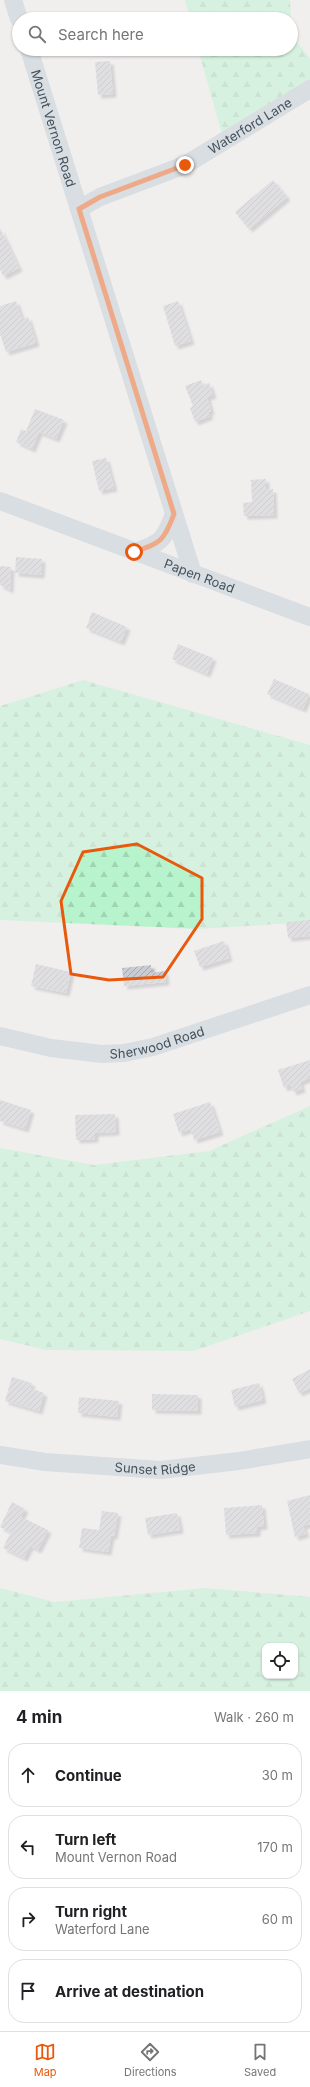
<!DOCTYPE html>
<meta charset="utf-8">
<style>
body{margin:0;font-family:Inter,sans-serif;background:#f2f2f2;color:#202124}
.controls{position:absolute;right:12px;bottom:12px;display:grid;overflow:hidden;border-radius:8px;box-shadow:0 1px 3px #0004}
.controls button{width:36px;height:36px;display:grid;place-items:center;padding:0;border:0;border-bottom:1px solid #e0e0e0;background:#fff;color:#202124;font:20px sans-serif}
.stop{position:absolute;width:12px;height:12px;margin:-9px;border:3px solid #ea580c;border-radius:50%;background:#fff}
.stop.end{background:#ea580c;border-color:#fff;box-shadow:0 1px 4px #0008}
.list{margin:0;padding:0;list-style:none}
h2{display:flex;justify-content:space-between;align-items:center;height:52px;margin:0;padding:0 16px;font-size:17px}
h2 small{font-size:13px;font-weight:400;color:#757577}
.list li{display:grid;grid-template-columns:26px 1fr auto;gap:12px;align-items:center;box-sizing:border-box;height:64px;margin:0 8px 8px;padding:0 8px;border:1px solid #e0e0e0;border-radius:16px}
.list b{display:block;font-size:15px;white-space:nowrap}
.list p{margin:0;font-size:13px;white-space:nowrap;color:#757577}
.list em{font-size:13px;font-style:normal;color:#757577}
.icon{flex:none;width:22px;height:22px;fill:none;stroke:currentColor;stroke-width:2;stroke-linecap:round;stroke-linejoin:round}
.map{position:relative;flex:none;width:310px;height:1691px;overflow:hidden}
.search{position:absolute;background:#fff;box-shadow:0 1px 3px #0004;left:12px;right:12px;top:12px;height:44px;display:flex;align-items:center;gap:10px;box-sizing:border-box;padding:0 14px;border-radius:22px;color:#757577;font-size:15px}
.sheet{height:340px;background:#fff}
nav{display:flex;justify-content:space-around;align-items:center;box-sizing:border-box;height:56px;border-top:1px solid #e0e0e0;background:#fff;font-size:11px;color:#757577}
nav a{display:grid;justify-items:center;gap:2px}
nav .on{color:#ea580c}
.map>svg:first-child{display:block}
</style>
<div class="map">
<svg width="310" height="1691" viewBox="0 0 310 1691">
<defs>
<pattern id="forest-firs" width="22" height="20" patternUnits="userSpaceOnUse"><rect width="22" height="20" fill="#b7f4cd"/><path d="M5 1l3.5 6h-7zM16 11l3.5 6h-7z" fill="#9fd3b2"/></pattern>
<pattern id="building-hatch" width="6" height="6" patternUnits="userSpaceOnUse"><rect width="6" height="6" fill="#c9cdd3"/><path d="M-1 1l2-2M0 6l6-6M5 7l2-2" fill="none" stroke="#a5a9ae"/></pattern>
<filter id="shadow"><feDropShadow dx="3.5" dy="3.5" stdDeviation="1" flood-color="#0004"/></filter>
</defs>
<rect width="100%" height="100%" fill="#f1eeee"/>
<g fill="url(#forest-firs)" fill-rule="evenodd">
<polygon points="185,0 290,0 291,19 190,19"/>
<polygon points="291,21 291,34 310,59 310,83 222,134 198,49 291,49"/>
<polygon points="83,680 310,745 310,922 199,929 0,920 0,706"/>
<polygon points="310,1106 310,1311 194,1351 46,1350 0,1339 0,1148 94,1165 209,1151"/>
<path d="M0,1588L55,1602L205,1588L310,1597V1691H0ZM265,1646H295V1676H265Z"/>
</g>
<g fill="url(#building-hatch)" filter="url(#shadow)">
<polygon points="110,61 113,94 98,95 95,62"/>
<polygon points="273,180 287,197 249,229 235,212"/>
<polygon points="0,228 19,268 3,276 0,269"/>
<polygon points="16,301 22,319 28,317 36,343 6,352 0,334 0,306"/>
<polygon points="178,301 191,341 175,346 163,306"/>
<polygon points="201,380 203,385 209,383 213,395 207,397 211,411 208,412 210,416 195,422 190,408 193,406 185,386"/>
<polygon points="35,409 64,420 56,439 39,432 32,449 16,442 21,429 26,431"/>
<polygon points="106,458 114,488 99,491 92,461"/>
<polygon points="266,479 266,490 273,489 274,515 244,516 243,503 252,502 251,480"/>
<polygon points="16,557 42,559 41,575 15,573"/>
<polygon points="0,566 11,567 10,590 0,585"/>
<polygon points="92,612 127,627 121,642 86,628"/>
<polygon points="178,644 213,658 207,674 172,659"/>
<polygon points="274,679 309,694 303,709 267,694"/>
<polygon points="310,920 310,936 288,938 286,922"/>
<polygon points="224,941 229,958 200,967 194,951"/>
<polygon points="36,964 71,972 66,993 31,986"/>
<polygon points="151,965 151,973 165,971 166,982 124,986 122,968"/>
<polygon points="310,1060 310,1078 300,1082 302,1089 293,1092 291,1085 284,1088 278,1070"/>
<polygon points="0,1100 31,1110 25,1129 0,1121"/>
<polygon points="210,1102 220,1132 194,1140 191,1129 179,1133 173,1114"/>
<polygon points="115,1114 116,1132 95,1133 95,1139 76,1140 75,1115"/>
<polygon points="310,1369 310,1388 299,1393 292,1379"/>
<polygon points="12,1377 32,1383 30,1388 44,1393 39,1411 5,1401"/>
<polygon points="259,1383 263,1400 235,1407 231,1390"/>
<polygon points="152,1394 198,1395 198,1411 152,1410"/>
<polygon points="79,1397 119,1401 117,1417 78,1413"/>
<polygon points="310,1495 310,1524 303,1526 306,1534 295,1537 287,1501"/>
<polygon points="12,1502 25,1509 21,1517 48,1530 38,1550 30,1546 24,1558 3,1548 11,1532 0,1527"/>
<polygon points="262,1505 264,1526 257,1527 257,1533 226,1535 224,1508"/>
<polygon points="102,1511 118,1513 114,1536 111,1536 108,1552 79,1548 82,1528 99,1530"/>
<polygon points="177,1513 180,1530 148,1535 145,1518"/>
</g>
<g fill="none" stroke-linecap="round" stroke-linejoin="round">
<g stroke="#bdc9d2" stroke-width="18">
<polyline points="13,0 19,19"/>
<path id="s1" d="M29,49L193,574"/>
<path id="s2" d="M79,209L100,197L185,165L310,89"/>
<path id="s3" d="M0,501L310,617"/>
<path d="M135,552C161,543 164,541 174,514"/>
<path id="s4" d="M0,1036L51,1048L102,1054L124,1053L153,1047L310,995"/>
<path id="s5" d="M0,1455L45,1462L161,1470L239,1461L310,1449"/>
</g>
</g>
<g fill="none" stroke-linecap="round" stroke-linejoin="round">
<path stroke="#ea580c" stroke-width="5" d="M134,552C161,543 164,541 174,514L79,209L100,197L185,165"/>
</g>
<path d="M0 0H310V1691H0ZM137,844L202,878V919L163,977L109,980L71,974L61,901L83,852Z" fill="#f1eeee" fill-opacity=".55" fill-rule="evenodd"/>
<path fill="none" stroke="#e8590c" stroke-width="3" stroke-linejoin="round" d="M137,844L202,878V919L163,977L109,980L71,974L61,901L83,852Z"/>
<g text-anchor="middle" stroke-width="3.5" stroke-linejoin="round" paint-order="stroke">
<g font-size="13" fill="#44525d" stroke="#fff">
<text dy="5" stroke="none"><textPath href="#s2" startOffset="191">Waterford Lane</textPath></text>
<text dy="5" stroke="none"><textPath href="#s1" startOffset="83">Mount Vernon Road</textPath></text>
<text dy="5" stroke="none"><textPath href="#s3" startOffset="213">Papen Road</textPath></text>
<text dy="5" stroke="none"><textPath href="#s4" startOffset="160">Sherwood Road</textPath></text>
<text dy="5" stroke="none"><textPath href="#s5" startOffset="156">Sunset Ridge</textPath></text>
</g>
</g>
</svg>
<div class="controls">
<button><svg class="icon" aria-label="locate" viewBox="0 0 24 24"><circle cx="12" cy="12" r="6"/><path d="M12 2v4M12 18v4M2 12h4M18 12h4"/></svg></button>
</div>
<div class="stop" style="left:134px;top:552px"></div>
<div class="stop end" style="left:185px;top:165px"></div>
<div class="search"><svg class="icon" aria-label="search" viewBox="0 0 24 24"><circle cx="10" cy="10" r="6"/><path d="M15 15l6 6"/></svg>Search here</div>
</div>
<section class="sheet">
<h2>4 min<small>Walk · 260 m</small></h2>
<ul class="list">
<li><svg class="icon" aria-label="ahead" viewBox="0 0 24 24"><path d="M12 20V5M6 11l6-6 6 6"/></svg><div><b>Continue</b></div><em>30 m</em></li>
<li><svg class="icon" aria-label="left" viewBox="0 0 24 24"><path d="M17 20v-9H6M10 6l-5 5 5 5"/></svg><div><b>Turn left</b><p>Mount Vernon Road</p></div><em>170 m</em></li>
<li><svg class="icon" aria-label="right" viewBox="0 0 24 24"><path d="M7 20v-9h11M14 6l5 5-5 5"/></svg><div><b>Turn right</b><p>Waterford Lane</p></div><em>60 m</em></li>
<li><svg class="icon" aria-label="arrive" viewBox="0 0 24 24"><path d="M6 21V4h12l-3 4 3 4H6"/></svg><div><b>Arrive at destination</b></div></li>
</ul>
</section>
<nav>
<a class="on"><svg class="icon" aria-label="map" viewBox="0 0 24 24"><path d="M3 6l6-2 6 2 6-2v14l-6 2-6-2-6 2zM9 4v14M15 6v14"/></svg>Map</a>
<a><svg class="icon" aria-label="directions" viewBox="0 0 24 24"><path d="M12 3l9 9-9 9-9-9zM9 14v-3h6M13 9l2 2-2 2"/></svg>Directions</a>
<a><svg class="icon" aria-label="saved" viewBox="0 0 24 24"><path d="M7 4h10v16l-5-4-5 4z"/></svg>Saved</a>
</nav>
